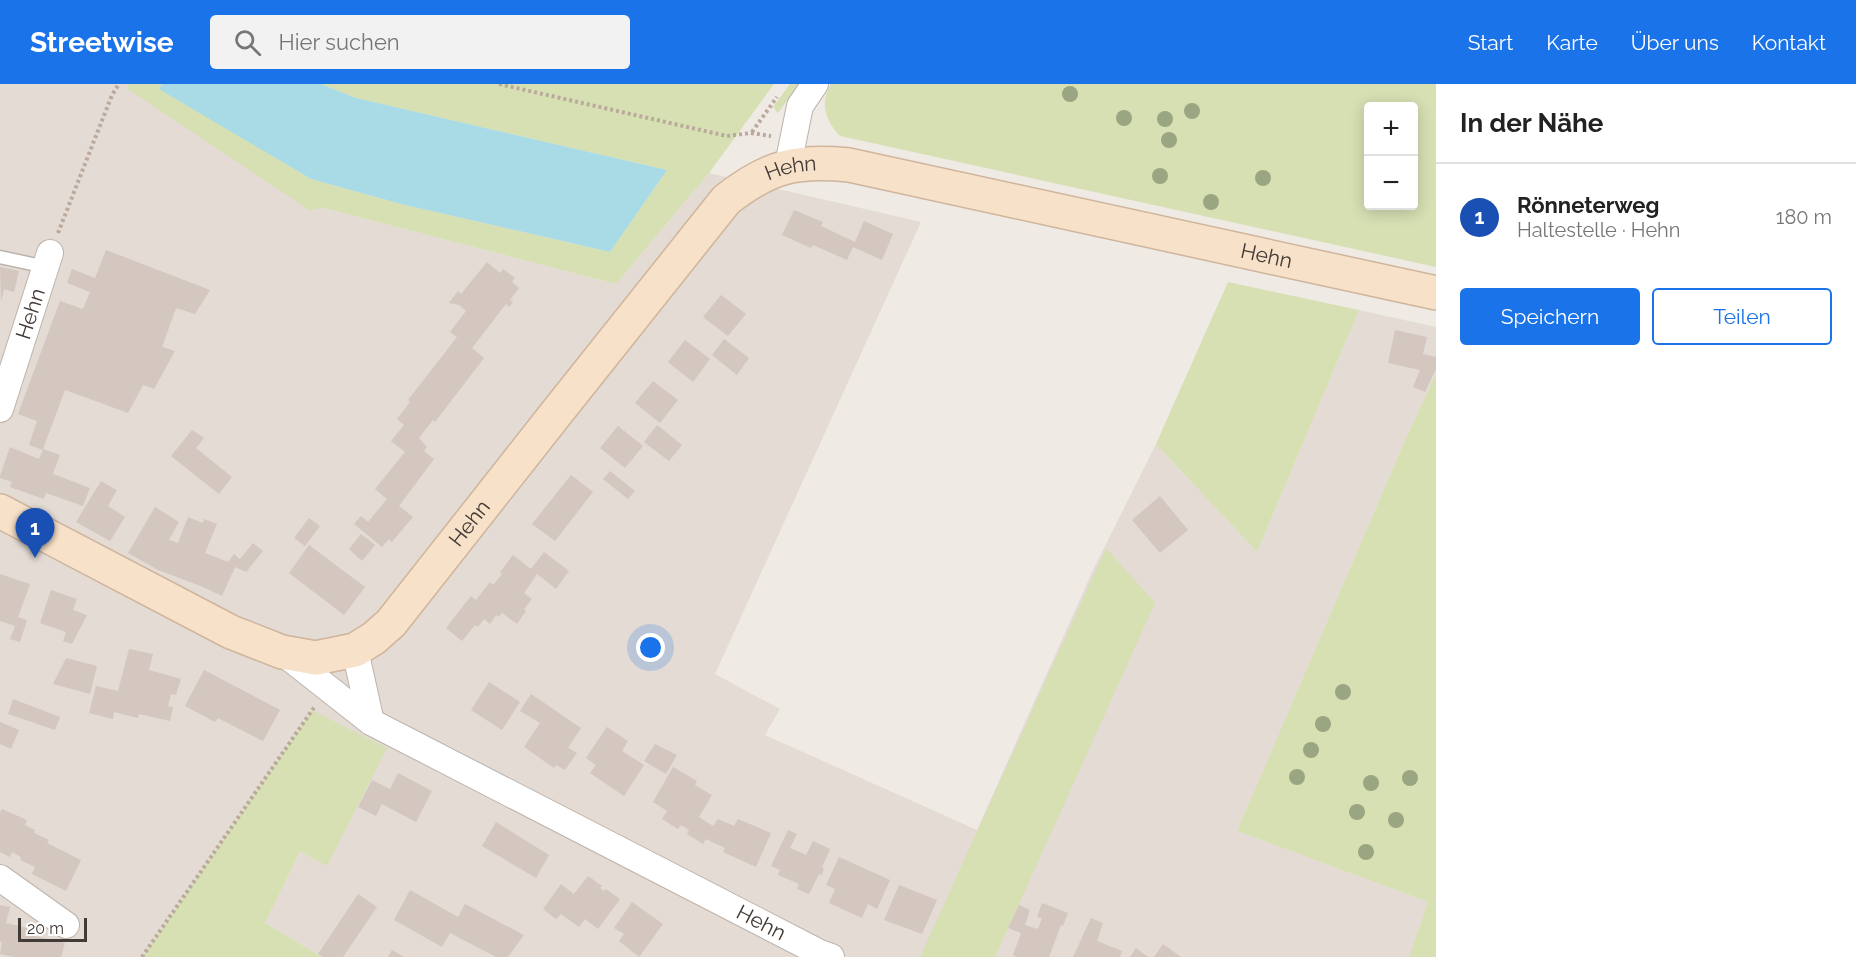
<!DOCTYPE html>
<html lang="de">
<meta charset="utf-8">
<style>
body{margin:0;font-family:Raleway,sans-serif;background:#f2f2f2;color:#222}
.controls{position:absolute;right:18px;top:18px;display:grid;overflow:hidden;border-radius:6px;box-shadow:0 3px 15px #0003}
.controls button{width:54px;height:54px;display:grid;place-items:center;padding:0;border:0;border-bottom:2px solid #e0e0e0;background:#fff;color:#222;font:30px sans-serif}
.scale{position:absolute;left:18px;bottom:15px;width:69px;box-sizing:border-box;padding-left:6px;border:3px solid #423a36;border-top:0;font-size:16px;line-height:21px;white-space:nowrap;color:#423a36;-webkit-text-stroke:4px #fff;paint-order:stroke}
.you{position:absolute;left:651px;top:564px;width:21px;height:21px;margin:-15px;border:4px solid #fff;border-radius:50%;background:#1a73e8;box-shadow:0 0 0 9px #1a73e833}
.badge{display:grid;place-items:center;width:39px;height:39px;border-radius:50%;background:#1a73e8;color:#fff;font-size:20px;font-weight:700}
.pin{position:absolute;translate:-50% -50px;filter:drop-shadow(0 2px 3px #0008)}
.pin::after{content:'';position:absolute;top:32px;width:21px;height:18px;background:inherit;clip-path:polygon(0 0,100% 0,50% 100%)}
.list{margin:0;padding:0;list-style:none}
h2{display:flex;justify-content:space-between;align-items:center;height:78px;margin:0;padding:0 24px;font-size:26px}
h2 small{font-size:20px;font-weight:400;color:#767676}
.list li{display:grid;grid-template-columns:39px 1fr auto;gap:18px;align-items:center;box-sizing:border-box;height:108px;padding:0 24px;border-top:2px solid #e0e0e0}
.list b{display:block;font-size:22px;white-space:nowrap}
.list p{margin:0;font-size:20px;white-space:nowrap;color:#767676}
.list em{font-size:20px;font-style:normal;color:#767676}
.actions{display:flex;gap:12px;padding:18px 24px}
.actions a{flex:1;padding:14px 0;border:2px solid #1a73e8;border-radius:6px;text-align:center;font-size:21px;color:#1a73e8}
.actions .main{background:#1a73e8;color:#fff}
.icon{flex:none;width:33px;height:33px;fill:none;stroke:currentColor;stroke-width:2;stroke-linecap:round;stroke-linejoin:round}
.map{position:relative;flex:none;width:1436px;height:873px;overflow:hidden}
header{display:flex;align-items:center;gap:36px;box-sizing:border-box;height:84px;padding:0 30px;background:#1a73e8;color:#fff}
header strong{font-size:28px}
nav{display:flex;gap:33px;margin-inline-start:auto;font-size:21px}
.search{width:420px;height:54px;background:#f2f2f2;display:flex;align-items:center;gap:15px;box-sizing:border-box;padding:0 21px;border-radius:6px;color:#767676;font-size:22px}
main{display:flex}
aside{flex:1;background:#fff}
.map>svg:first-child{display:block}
</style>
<header>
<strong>Streetwise</strong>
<div class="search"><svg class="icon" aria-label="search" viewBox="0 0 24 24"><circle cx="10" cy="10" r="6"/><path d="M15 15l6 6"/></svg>Hier suchen</div>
<nav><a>Start</a><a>Karte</a><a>Über uns</a><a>Kontakt</a></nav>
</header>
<main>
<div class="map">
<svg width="1436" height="873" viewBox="0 0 1436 873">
<rect width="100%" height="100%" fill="#f0eae5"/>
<polygon fill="#e3dbd4" points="0,0 129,0 127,4 309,125 324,124 616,200 709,89 921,138 715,590 780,625 765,651 977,746 1093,486 1156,360 1257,468 1359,226 1436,243 1436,290 1403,361 1237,747 1428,818 1409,873 322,873 265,839 300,768 327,782 312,626 142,873 0,873"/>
<g fill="#d6e0b3" fill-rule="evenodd">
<polygon points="129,0 162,0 160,4 311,95 401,120 610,168 667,86 355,14 321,0 774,0 709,89 616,200 324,124 309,126 126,4"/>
<polygon points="790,0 799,0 778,29 773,23"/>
<path d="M831,0H1436V183L840,52C826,38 819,19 831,0ZM1368,22H1414V122H1368Z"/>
<polygon points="1228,198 1359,226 1257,468 1156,360"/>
<polygon points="1436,290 1436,873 1409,873 1428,818 1237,747 1403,361"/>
<polygon points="1106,464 1155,519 995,873 920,873"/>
<polygon points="312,626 387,664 327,782 300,768 265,839 322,873 142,873"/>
</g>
<polygon fill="#a8dbe6" points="162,0 321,0 356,14 667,86 610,168 401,120 311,95 159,5"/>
<g fill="#d3c7bf">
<polygon points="794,126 823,138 821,142 855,158 864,137 893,150 882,176 853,163 847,176 813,161 811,164 782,151"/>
<polygon points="106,166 210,206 195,230 176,224 162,263 175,267 154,305 143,301 128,329 65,306 43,365 60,371 53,390 90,404 83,422 46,409 44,415 10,403 12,398 0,394 0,392 10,363 39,375 43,366 29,361 37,337 18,330 60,217 83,225 90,208 67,199 72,185 95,194"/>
<polygon points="487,178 500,189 503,185 515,194 512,198 519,204 510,216 513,218 509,223 506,220 472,264 484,274 435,338 433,336 419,354 427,363 424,367 434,375 399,422 413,433 392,458 389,455 382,463 354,440 361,432 368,438 387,415 375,405 405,368 391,357 404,341 397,335 410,318 408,316 457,253 450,248 466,227 459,221 449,219 458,207 461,210"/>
<polygon points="0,183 19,187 14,208 4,205 1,218"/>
<polygon points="721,211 746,230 728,252 703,233"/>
<polygon points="1395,246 1427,253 1423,270 1436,273 1436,285 1425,308 1413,303 1420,286 1388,279"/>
<polygon points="724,255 749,274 737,291 712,271"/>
<polygon points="685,256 710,275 693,298 668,278"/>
<polygon points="653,297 678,316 660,339 635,319"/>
<polygon points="657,341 682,361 669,377 644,358"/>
<polygon points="618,342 643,362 625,384 600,364"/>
<polygon points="192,346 204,354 196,364 232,393 219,410 171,372"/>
<polygon points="610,387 635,407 628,415 603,395"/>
<polygon points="571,391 593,408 555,457 532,440"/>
<polygon points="101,397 117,406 108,422 125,433 110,457 76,438"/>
<polygon points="1160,412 1188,446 1160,469 1132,436"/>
<polygon points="155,423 179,438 169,456 178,459 188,433 203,439 204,435 217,440 205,469 228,478 234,470 240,475 253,459 263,467 246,488 235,483 222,512 201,502 158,486 128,469"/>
<polygon points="309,434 320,442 305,462 294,454"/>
<polygon points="361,450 375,461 362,477 349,465"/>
<polygon points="309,461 365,503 344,531 289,489"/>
<polygon points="544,468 569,487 556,505 537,490 524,509 532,515 524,525 526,527 517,540 502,529 499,533 496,531 490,540 484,535 478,543 475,541 462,557 446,544 471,512 476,516 490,498 493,501 502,490 500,488 513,471 531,485"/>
<polygon points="0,490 30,500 18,533 27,536 20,558 10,555 15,542 0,537"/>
<polygon points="51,506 77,515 73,526 87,531 72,560 63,557 66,548 40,539"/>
<polygon points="129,565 153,570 149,586 181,595 176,611 171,610 168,622 173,623 170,637 139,630 138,634 114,628 113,635 89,629 96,602 118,607"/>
<polygon points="66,574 97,582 90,610 53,600"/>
<polygon points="204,586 280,626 263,657 218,634 215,638 185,622"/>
<polygon points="489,598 520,618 502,646 471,626"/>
<polygon points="531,610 581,644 568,664 577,669 565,686 556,681 554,684 524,663 540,639 520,627"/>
<polygon points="13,615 60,633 55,646 8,630"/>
<polygon points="0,638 19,646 11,665 0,660"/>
<polygon points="607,643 628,657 622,667 644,681 624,712 590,689 596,681 586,674"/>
<polygon points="655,660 677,671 666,690 644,677"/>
<polygon points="673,683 697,697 695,701 712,711 699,733 713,742 718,735 734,742 738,735 771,749 756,783 723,768 725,764 706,755 703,760 687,750 689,746 681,741 678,745 662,735 667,727 653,718"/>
<polygon points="398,689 432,707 416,738 382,720 376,732 358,723 372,696 390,705"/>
<polygon points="2,725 27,736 25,741 35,746 34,749 49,756 47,759 81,776 66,807 32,790 35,783 20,776 21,773 12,768 10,773 0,768 0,728"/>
<polygon points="496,738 549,771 536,794 482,762"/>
<polygon points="788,746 797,750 790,764 806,771 813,757 830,765 822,783 824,784 822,791 819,790 809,810 797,805 799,800 778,791 780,786 771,782"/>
<polygon points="839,773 890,796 877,825 868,820 862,834 829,819 835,805 826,801"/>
<polygon points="588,792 602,802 600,804 604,807 606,805 620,815 598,845 585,835 579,843 561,830 556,835 543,825 561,800 574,810"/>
<polygon points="899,801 937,816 922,850 884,836"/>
<polygon points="410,806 458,833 465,820 524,851 508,873 496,873 450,849 442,863 394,836"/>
<polygon points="358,810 377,823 343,873 323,873 318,870"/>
<polygon points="632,818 663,840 639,873 619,857 624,850 614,844"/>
<polygon points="1042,819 1068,829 1063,842 1061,841 1049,873 1017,873 1013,871 1021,849 1008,844 1019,821 1030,826 1025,841 1038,845 1042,834 1037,833"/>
<polygon points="0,821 10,823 6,839 28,844 26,850 65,859 61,873 14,873 0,870 2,858 0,858"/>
<polygon points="1091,834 1103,839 1097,857 1122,867 1120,873 1073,873"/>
<polygon points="1163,860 1181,873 1154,873"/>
<polygon points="1136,864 1144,870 1149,873 1130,873"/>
<polygon points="392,866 404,873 388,873"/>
</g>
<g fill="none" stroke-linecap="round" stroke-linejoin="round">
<defs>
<polyline id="lane" points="0,173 46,183"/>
<g id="street">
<polyline points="788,81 800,22 815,0"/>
<path id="s1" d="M0,325L50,169"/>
<polyline points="355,566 371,638"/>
<path id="s2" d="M282,568L371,638L820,869L831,873"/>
<polyline points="0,794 66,841"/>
</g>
<g id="secondary">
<path id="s3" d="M0,427L231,548L282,568L316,574L355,566L374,554L391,539L558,327L726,116C769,82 796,76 849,81L1436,209"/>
</g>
</defs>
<use href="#lane" stroke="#bdb3ac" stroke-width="15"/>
<use href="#street" stroke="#bdb3ac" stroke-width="28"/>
<use href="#secondary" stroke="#ceb59c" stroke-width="36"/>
<g stroke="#baa99c" stroke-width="4" stroke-dasharray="3 3" stroke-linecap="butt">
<polyline points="499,0 727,52 751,49 771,52"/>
<polyline points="752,48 777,13"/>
<polyline points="58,149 112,11 119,0"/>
<polyline points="142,873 315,622"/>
</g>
<use href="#lane" stroke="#fff" stroke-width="12"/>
<use href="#street" stroke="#fff" stroke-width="26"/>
<use href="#secondary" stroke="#f7e1c8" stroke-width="33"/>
</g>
<g fill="#9aa582">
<circle cx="1070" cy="10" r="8"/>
<circle cx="1192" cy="27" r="8"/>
<circle cx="1124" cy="34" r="8"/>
<circle cx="1165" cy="35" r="8"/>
<circle cx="1169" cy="56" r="8"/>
<circle cx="1160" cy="92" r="8"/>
<circle cx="1263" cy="94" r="8"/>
<circle cx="1211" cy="118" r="8"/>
<circle cx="1343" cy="608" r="8"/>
<circle cx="1323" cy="640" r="8"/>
<circle cx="1311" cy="666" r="8"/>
<circle cx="1297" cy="693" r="8"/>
<circle cx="1410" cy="694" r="8"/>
<circle cx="1371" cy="699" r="8"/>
<circle cx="1357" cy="728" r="8"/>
<circle cx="1396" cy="736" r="8"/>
<circle cx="1366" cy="768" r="8"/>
</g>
<g text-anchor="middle" stroke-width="4.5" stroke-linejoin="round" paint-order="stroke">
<g font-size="21" fill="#423a36" stroke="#fff">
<text dy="7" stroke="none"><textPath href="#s3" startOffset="1048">Hehn</textPath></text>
<text dy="7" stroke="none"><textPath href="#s3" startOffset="1534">Hehn</textPath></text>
<text dy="7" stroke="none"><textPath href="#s1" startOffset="100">Hehn</textPath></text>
<text dy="7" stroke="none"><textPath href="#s3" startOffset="562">Hehn</textPath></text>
<text dy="7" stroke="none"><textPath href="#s2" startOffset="552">Hehn</textPath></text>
</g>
</g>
</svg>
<div class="controls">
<button>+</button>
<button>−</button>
</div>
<div class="scale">20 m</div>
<div class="you"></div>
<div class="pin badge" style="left:35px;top:474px;background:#1a4fb4">1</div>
</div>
<aside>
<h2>In der Nähe<small></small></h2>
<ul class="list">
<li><span class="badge" style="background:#1a4fb4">1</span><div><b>Rönneterweg</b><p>Haltestelle · Hehn</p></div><em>180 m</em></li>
</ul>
<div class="actions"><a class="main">Speichern</a><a>Teilen</a></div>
</aside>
</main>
